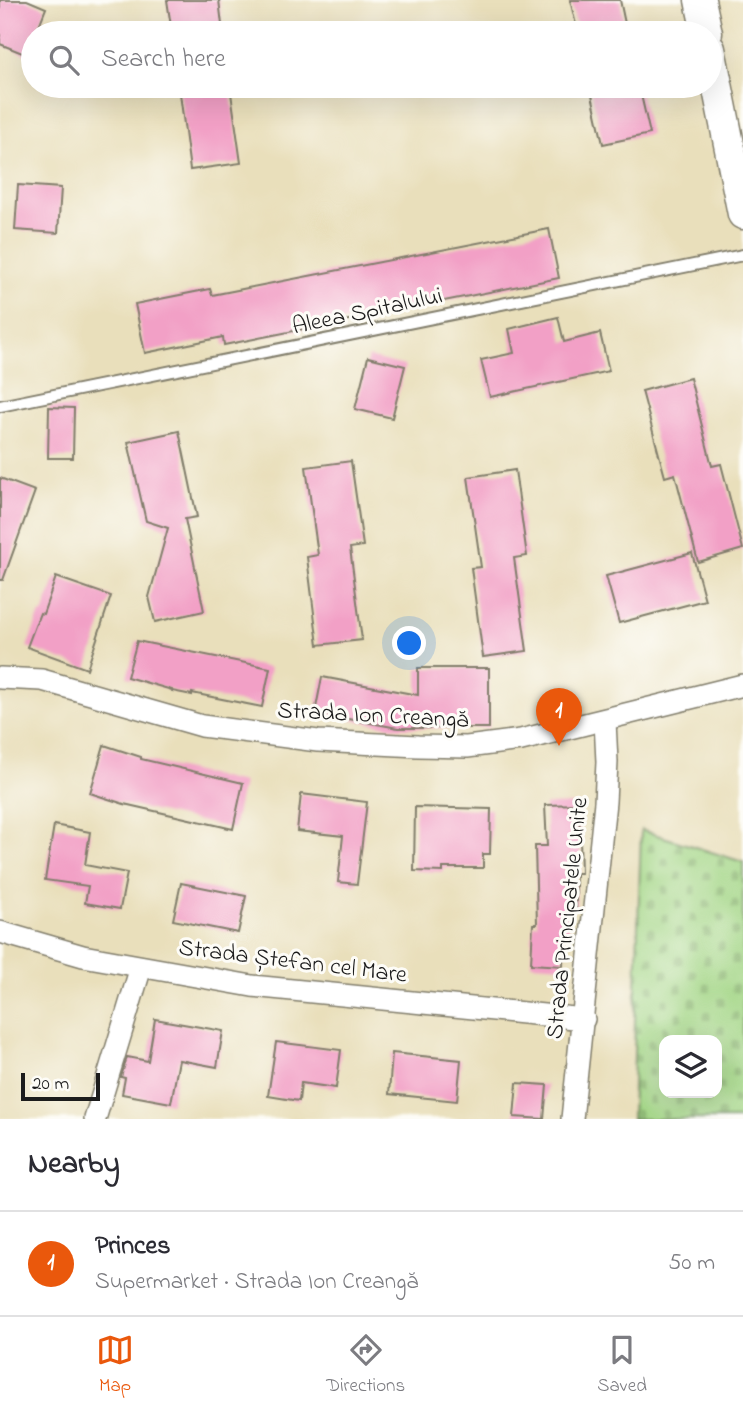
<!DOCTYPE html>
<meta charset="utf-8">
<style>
body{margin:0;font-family:"Indie Flower",sans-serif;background:#f2f2f3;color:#2b2b33}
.controls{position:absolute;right:21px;bottom:21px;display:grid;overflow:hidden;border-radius:14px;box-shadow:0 7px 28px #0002}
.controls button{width:63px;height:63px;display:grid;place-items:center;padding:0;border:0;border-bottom:2px solid #e1e1e2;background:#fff;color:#2b2b33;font:35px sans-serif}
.scale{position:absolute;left:21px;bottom:18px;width:79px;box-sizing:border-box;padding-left:7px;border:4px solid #1c1c1c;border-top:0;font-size:19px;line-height:24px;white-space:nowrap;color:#1c1c1c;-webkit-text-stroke:5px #fdfcf7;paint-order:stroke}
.you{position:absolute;left:410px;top:644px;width:24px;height:24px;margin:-18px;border:5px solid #fff;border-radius:50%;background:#1a73e8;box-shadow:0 0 0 10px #1a73e833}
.badge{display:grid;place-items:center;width:46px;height:46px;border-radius:50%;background:#ea580c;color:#fff;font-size:23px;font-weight:700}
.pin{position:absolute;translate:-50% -58px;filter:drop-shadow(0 2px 4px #0008)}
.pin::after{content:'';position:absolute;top:37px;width:24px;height:21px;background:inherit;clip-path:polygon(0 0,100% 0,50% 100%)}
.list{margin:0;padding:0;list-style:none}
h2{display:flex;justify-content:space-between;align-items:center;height:91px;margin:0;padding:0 28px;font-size:30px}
h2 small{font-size:23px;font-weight:400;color:#7c7c81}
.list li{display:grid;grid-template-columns:46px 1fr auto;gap:21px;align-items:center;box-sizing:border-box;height:105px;padding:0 28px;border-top:2px solid #e1e1e2}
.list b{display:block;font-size:26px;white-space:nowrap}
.list p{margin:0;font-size:23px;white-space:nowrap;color:#7c7c81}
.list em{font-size:23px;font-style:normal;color:#7c7c81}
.icon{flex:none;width:38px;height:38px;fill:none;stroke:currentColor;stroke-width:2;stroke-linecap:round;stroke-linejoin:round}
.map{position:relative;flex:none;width:743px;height:1119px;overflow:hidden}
.search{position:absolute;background:#fff;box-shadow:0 7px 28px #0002;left:21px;right:21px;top:21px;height:77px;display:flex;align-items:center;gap:18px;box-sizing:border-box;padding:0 24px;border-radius:38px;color:#7c7c81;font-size:26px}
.sheet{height:196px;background:#fff}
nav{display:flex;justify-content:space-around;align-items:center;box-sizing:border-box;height:98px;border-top:2px solid #e1e1e2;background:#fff;font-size:19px;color:#7c7c81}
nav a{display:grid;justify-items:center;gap:4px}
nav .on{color:#ea580c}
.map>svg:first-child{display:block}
</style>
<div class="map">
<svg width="743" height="1119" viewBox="0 0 743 1119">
<defs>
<pattern id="cemetery-stones" width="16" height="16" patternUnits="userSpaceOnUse" patternTransform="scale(1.75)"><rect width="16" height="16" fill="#a3d686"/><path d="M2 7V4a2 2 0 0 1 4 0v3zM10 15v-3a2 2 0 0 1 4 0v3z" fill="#8cb773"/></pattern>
</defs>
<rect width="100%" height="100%" fill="#fdfcf7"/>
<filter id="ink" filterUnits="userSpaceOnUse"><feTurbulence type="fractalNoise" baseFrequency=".0143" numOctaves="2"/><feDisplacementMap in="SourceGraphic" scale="14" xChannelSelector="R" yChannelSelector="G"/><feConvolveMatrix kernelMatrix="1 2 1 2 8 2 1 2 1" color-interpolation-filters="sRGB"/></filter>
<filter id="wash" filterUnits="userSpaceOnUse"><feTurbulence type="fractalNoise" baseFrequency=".00686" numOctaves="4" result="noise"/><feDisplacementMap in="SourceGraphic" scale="28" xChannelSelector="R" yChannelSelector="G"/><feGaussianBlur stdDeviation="1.57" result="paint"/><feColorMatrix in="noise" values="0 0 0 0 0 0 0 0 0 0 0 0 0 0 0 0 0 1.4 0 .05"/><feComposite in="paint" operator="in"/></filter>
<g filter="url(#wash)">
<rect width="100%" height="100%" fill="#e9dfbb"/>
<path fill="url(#cemetery-stones)" stroke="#607951" stroke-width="2" fill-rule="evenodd" d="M641,830L743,862V1119H632ZM664,1040H717V1093H664Z"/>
<g id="blocks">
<g fill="#f2a0c6">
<polygon points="0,0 27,0 46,8 36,33 33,33 27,55 0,44"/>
<polygon points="167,0 219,0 223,33 172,33"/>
<polygon points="570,0 620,0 627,33 578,33"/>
<polygon points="179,86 230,86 241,163 190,170"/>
<polygon points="590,86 639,86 650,134 603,144"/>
<polygon points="18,185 61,188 58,233 15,230"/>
<polygon points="549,229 559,278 224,345 223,337 145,353 135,304 210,289 212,295"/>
<polygon points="558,317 564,342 600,333 609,371 490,397 481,360 514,353 509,329"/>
<polygon points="368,357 405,366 392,418 355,409"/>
<polygon points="690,378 712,466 721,464 743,549 698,562 675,474 665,477 642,391"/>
<polygon points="49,407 74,408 73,458 48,458"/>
<polygon points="179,431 197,517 185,519 204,611 155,622 149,597 168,528 146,521 128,442"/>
<polygon points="351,461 363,546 350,548 362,640 318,645 307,557 318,555 306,467"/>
<polygon points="515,470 527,556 514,558 527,651 483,657 471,568 481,567 468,477"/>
<polygon points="0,478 35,491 3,580 0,580"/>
<polygon points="692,553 705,600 619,623 606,576"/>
<polygon points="56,577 111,596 87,669 27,647 40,613 43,614"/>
<polygon points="137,641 270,668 262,707 192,693 192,695 172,691 172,690 127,677"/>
<polygon points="418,668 489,668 489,728 398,728 315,713 322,677 418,695"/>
<polygon points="104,745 141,757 141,759 243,783 233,829 124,804 90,793"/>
<polygon points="301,794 367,802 357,884 338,882 343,836 297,831"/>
<polygon points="579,804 581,873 576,873 576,909 569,909 568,937 564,937 563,966 531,964 533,924 537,924 535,846 547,846 545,805"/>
<polygon points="415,807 491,809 490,854 483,854 483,868 443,868 443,872 414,871"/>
<polygon points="54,825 90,832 85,865 127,873 120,909 85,903 88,886 45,880"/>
<polygon points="181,883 246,896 238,933 173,920"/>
<polygon points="155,1019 223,1031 217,1067 179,1060 171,1103 122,1094 125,1078 121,1077 127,1057 148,1061"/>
<polygon points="276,1042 341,1050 336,1088 301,1083 299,1101 268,1096"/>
<polygon points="392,1053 461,1060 457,1101 389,1094"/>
<polygon points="517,1083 547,1085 544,1119 514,1117"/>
</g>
</g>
</g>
<g filter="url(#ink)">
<use href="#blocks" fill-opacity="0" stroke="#827e6c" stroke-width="2"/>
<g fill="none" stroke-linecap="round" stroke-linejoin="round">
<defs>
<polyline id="lane" points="0,406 743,255"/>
<g id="street">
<polyline points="0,678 42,680 202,726 318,741 418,746 467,747 521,740 743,685"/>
<polyline points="0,932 83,956 252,986 584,1019"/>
<polyline points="95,1119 141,967"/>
<polyline points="572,1119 605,802 607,762 605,721"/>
</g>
<g id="secondary">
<polyline points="700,0 707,33"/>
<polyline points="710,49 743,214"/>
</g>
</defs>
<use href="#lane" stroke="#827e6c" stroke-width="14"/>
<use href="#street" stroke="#827e6c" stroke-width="24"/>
<use href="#secondary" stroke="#827e6c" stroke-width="33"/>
<use href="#lane" stroke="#fff" stroke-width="10"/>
<use href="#street" stroke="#fff" stroke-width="21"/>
<use href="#secondary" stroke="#fff" stroke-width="30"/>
</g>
</g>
<g text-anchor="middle" stroke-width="6" stroke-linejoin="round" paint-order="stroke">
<g font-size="24" fill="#1c1c1c" stroke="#fdfcf7">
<text transform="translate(367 310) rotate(-12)" y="8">Aleea Spitalului</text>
<text transform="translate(373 714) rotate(3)" y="8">Strada Ion Creangă</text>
<text transform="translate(566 918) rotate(-84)" y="8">Strada Principatele Unite</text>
<text transform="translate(293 960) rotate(7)" y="8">Strada Ștefan cel Mare</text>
</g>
</g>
</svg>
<div class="controls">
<button><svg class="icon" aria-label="layers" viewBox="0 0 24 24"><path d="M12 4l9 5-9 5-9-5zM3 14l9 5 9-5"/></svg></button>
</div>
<div class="scale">20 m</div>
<div class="you"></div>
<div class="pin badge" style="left:559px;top:746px">1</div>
<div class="search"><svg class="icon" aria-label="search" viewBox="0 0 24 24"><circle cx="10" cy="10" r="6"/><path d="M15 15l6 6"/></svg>Search here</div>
</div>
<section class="sheet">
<h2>Nearby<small></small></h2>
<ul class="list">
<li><span class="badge">1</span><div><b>Princes</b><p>Supermarket · Strada Ion Creangă</p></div><em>50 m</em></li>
</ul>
</section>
<nav>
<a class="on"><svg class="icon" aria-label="map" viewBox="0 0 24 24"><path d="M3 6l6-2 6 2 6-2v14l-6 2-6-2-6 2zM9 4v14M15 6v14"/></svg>Map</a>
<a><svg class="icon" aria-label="directions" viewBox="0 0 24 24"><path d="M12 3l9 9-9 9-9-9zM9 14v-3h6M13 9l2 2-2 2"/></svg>Directions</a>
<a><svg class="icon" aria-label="saved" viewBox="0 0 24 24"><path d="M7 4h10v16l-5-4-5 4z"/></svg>Saved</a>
</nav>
